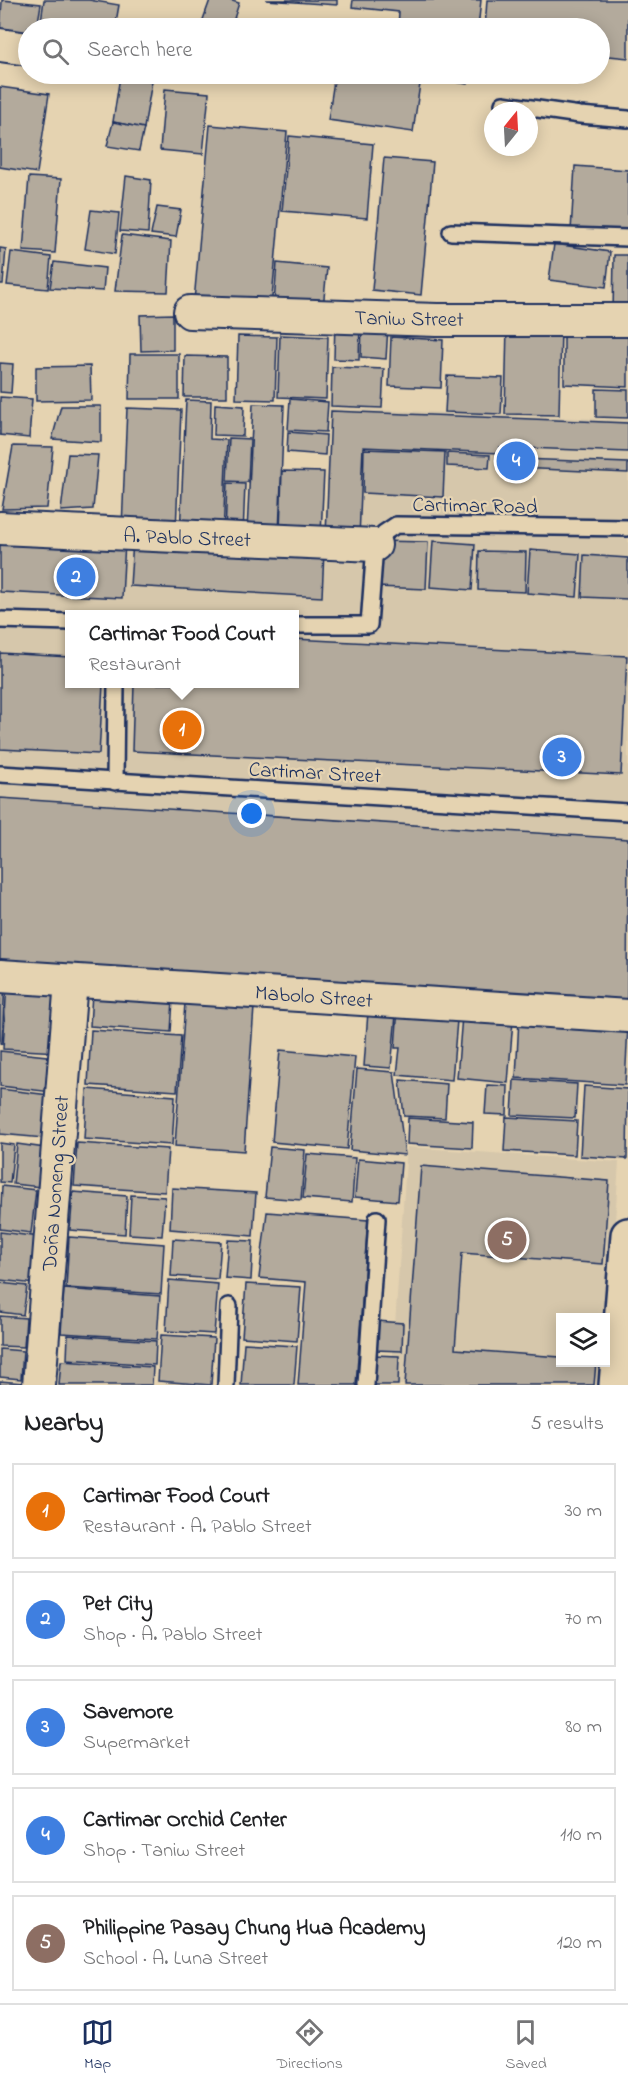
<!DOCTYPE html>
<meta charset="utf-8">
<style>
body{margin:0;font-family:"Indie Flower",sans-serif;background:#f2f2f2;color:#202124}
.controls{position:absolute;right:18px;bottom:18px;display:grid;overflow:hidden;border-radius:0px;box-shadow:0 3px 15px #0003}
.controls button{width:54px;height:54px;display:grid;place-items:center;padding:0;border:0;border-bottom:2px solid #e0e0e0;background:#fff;color:#202124;font:30px sans-serif}
.compass{position:absolute;left:484px;top:102px;width:54px;height:54px;border-radius:50%;background:#fff;box-shadow:0 3px 15px #0003;rotate:18deg}
.you{position:absolute;left:252px;top:814px;width:21px;height:21px;margin:-15px;border:4px solid #fff;border-radius:50%;background:#1a73e8;box-shadow:0 0 0 9px #1a73e833}
.badge{display:grid;place-items:center;width:39px;height:39px;border-radius:50%;background:#1b2f5e;color:#fff;font-size:20px;font-weight:700}
.pin{position:absolute;translate:-50% -50%;border:3px solid #fff;box-shadow:0 2px 6px #0006}
.popup{position:absolute;left:65px;top:610px;width:234px;height:78px;box-sizing:border-box;display:grid;place-content:center;border-radius:0px;background:#fff;filter:drop-shadow(0 2px 4px #0005);font-size:20px;white-space:nowrap;color:#757577}
.popup b{font-size:22px;color:#202124}
.popup::after{content:'';position:absolute;left:50%;top:100%;margin-left:-12px;border:12px solid transparent;border-top-color:#fff}
.list{margin:0;padding:0;list-style:none}
h2{display:flex;justify-content:space-between;align-items:center;height:78px;margin:0;padding:0 24px;font-size:26px}
h2 small{font-size:20px;font-weight:400;color:#757577}
.list li{display:grid;grid-template-columns:39px 1fr auto;gap:18px;align-items:center;box-sizing:border-box;height:96px;margin:0 12px 12px;padding:0 12px;border:2px solid #e0e0e0;border-radius:0px}
.list b{display:block;font-size:22px;white-space:nowrap}
.list p{margin:0;font-size:20px;white-space:nowrap;color:#757577}
.list em{font-size:20px;font-style:normal;color:#757577}
.icon{flex:none;width:33px;height:33px;fill:none;stroke:currentColor;stroke-width:2;stroke-linecap:round;stroke-linejoin:round}
.map{position:relative;flex:none;width:628px;height:1385px;overflow:hidden}
.search{position:absolute;background:#fff;box-shadow:0 3px 15px #0003;left:18px;right:18px;top:18px;height:66px;display:flex;align-items:center;gap:15px;box-sizing:border-box;padding:0 21px;border-radius:33px;color:#757577;font-size:22px}
.sheet{height:618px;background:#fff}
nav{display:flex;justify-content:space-around;align-items:center;box-sizing:border-box;height:84px;border-top:2px solid #e0e0e0;background:#fff;font-size:16px;color:#757577}
nav a{display:grid;justify-items:center;gap:3px}
nav .on{color:#1b2f5e}
.map>svg:first-child{display:block}
</style>
<div class="map">
<svg width="628" height="1385" viewBox="0 0 628 1385">
<rect width="100%" height="100%" fill="#e5d3b1"/>
<filter id="ink" filterUnits="userSpaceOnUse"><feTurbulence type="fractalNoise" baseFrequency=".0167" numOctaves="2"/><feDisplacementMap in="SourceGraphic" scale="12" xChannelSelector="R" yChannelSelector="G"/><feConvolveMatrix kernelMatrix="1 2 1 2 8 2 1 2 1" color-interpolation-filters="sRGB"/></filter>
<g filter="url(#ink)">
<g fill="#d6c7ab" fill-rule="evenodd">
<path d="M330,408L628,420V1005L0,965V533L324,546ZM70,614H294V684H70Z"/>
<path d="M407,1147L619,1162L604,1385H391ZM560,1318H606V1362H560Z"/>
</g>
<g fill="#b3aa9c" stroke="#1b2f5e" stroke-width="1.5">
<polygon points="2,0 41,4 37,28 28,28 28,37 0,33"/>
<polygon points="44,0 89,0 119,5 115,28 40,28"/>
<polygon points="210,0 229,0 239,3 231,28 200,28"/>
<polygon points="266,0 337,0 337,5"/>
<polygon points="353,0 481,0 478,28 398,28 399,12 352,7"/>
<polygon points="487,0 628,0 628,58 600,55 600,28 485,28"/>
<polygon points="335,74 468,74 467,84 421,77 413,132 328,120"/>
<polygon points="120,76 152,81 144,128 113,122"/>
<polygon points="0,87 49,94 37,173 0,167"/>
<polygon points="165,89 209,93 203,154 160,150"/>
<polygon points="113,122 144,128 139,151 107,146"/>
<polygon points="210,125 287,132 271,308 194,301"/>
<polygon points="289,136 373,144 367,218 282,211"/>
<polygon points="384,158 433,162 421,295 372,290"/>
<polygon points="575,166 628,170 628,235 571,231"/>
<polygon points="126,176 151,180 148,233 120,231"/>
<polygon points="29,177 61,179 55,253 23,251"/>
<polygon points="157,207 181,210 176,237 151,234"/>
<polygon points="91,210 119,213 115,254 85,249"/>
<polygon points="122,235 171,241 168,292 115,291"/>
<polygon points="554,244 610,252 606,287 549,280"/>
<polygon points="0,248 6,249 3,284 0,284"/>
<polygon points="11,252 51,257 48,289 7,285"/>
<polygon points="614,255 628,255 628,314 613,314"/>
<polygon points="54,262 105,268 103,291 50,288"/>
<polygon points="277,263 327,268 323,308 274,304"/>
<polygon points="173,314 173,350 141,351 140,315"/>
<polygon points="335,322 360,323 359,360 334,359"/>
<polygon points="362,325 388,326 386,359 361,357"/>
<polygon points="507,326 561,328 559,415 505,414"/>
<polygon points="280,335 328,337 326,399 278,397"/>
<polygon points="564,335 628,337 628,387 564,384"/>
<polygon points="238,336 277,337 275,400 236,399"/>
<polygon points="391,337 443,340 441,388 389,386"/>
<polygon points="130,354 179,354 179,399 129,399"/>
<polygon points="185,356 227,357 227,397 184,397"/>
<polygon points="0,363 13,364 11,393 0,392"/>
<polygon points="90,366 91,400 36,401 36,367"/>
<polygon points="332,367 384,369 382,408 331,406"/>
<polygon points="447,376 503,378 501,414 445,412"/>
<polygon points="596,389 628,390 628,418 596,417"/>
<polygon points="0,397 32,399 29,438 0,435"/>
<polygon points="290,399 328,402 326,432 288,430"/>
<polygon points="186,400 211,401 210,439 227,440 223,536 180,534"/>
<polygon points="215,404 244,406 243,436 214,435"/>
<polygon points="253,404 284,405 279,534 247,532"/>
<polygon points="61,406 101,406 101,442 52,439"/>
<polygon points="127,408 181,410 176,530 122,528"/>
<polygon points="331,411 628,423 628,452 500,447 500,453 363,447 359,537 326,536"/>
<polygon points="288,432 326,435 325,455 287,452"/>
<polygon points="229,438 250,439 248,482 227,481"/>
<polygon points="13,446 53,447 47,508 2,509"/>
<polygon points="364,449 445,452 443,497 363,493"/>
<polygon points="447,453 490,455 489,468 447,466"/>
<polygon points="68,454 98,455 93,509 61,511"/>
<polygon points="497,458 628,463 628,473 497,467"/>
<polygon points="282,471 324,472 321,534 280,532"/>
<polygon points="227,483 245,484 243,535 225,534"/>
<polygon points="0,535 125,541 122,598 0,592"/>
<polygon points="133,541 324,551 322,597 130,586"/>
<polygon points="378,541 428,542 426,589 377,587"/>
<polygon points="433,541 475,544 472,590 430,587"/>
<polygon points="530,550 580,554 577,597 527,593"/>
<polygon points="479,551 526,552 525,592 478,590"/>
<polygon points="584,555 628,558 628,599 582,597"/>
<polygon points="294,639 627,656 621,775 132,751 134,684 294,684"/>
<polygon points="0,653 70,657 70,684 103,684 99,754 0,749"/>
<polygon points="0,798 628,839 627,1001 0,960"/>
<polygon points="0,980 5,980 2,1044 0,1043"/>
<polygon points="7,983 63,986 59,1052 3,1049"/>
<polygon points="92,993 173,999 171,1032 90,1026"/>
<polygon points="185,1003 254,1007 244,1151 175,1146"/>
<polygon points="398,1008 457,1020 452,1080 397,1075 400,1048 395,1048"/>
<polygon points="368,1012 396,1015 391,1068 364,1066"/>
<polygon points="462,1016 513,1020 508,1083 457,1078"/>
<polygon points="519,1018 628,1025 625,1085 516,1078"/>
<polygon points="91,1030 181,1036 177,1091 88,1085"/>
<polygon points="280,1050 355,1057 347,1149 272,1142"/>
<polygon points="0,1051 56,1057 52,1092 0,1086"/>
<polygon points="357,1069 394,1072 405,1155 350,1150"/>
<polygon points="400,1080 447,1084 445,1118 404,1116"/>
<polygon points="514,1080 577,1084 575,1118 512,1115"/>
<polygon points="487,1085 508,1086 507,1115 485,1114"/>
<polygon points="584,1086 628,1089 627,1159 580,1156"/>
<polygon points="0,1089 49,1095 44,1138 0,1134"/>
<polygon points="87,1089 175,1096 172,1145 84,1139"/>
<polygon points="506,1117 577,1121 575,1155 504,1151"/>
<polygon points="408,1118 473,1122 472,1148 407,1144"/>
<polygon points="0,1143 14,1145 10,1183 0,1182"/>
<polygon points="77,1143 168,1149 165,1192 74,1186"/>
<polygon points="17,1144 45,1148 41,1187 13,1184"/>
<polygon points="270,1147 305,1150 301,1200 265,1197"/>
<polygon points="307,1154 355,1158 352,1202 303,1198"/>
<polygon points="358,1159 401,1163 398,1201 355,1197"/>
<polygon points="421,1166 609,1181 603,1264 462,1253 455,1349 560,1357 560,1362 596,1362 594,1385 405,1385"/>
<polygon points="2,1186 36,1190 31,1233 0,1229"/>
<polygon points="172,1188 256,1193 253,1236 170,1229"/>
<polygon points="73,1192 127,1196 125,1234 70,1230"/>
<polygon points="131,1195 165,1197 162,1236 129,1234"/>
<polygon points="267,1212 368,1220 356,1385 298,1385 306,1282 259,1278"/>
<polygon points="0,1232 40,1237 35,1284 0,1280"/>
<polygon points="69,1237 164,1244 161,1294 66,1288"/>
<polygon points="173,1239 221,1242 218,1279 171,1276"/>
<polygon points="228,1240 253,1241 251,1280 225,1278"/>
<polygon points="169,1280 218,1284 214,1334 166,1331"/>
<polygon points="0,1283 27,1286 23,1315 0,1312"/>
<polygon points="246,1284 301,1287 297,1341 242,1337"/>
<polygon points="64,1289 160,1296 157,1339 61,1333"/>
<polygon points="0,1316 26,1318 24,1347 0,1346"/>
<polygon points="376,1321 403,1323 402,1351 375,1350"/>
<polygon points="68,1335 156,1341 155,1365 67,1359"/>
<polygon points="161,1335 214,1338 211,1385 158,1381"/>
<polygon points="244,1343 297,1346 294,1385 241,1385"/>
<polygon points="0,1349 23,1351 21,1379 0,1377"/>
<polygon points="373,1355 399,1356 398,1385 372,1385"/>
<polygon points="61,1361 153,1367 152,1385 59,1385"/>
<polygon points="0,1381 23,1383 23,1385 0,1385"/>
</g>
<g fill="none" stroke-linecap="round" stroke-linejoin="round">
<defs>
<g id="lane">
<polyline points="503,104 580,115 628,119"/>
<polyline points="451,232 628,238"/>
<polyline points="0,620 70,622"/>
<polyline points="294,625 369,625 375,545 384,533 396,525 628,528"/>
<polyline points="0,774 628,812"/>
<polyline points="115,782 116,684"/>
<polyline points="226,1385 229,1306"/>
<polyline points="366,1385 377,1219"/>
</g>
<g id="street">
<polyline points="0,45 28,49"/>
<polyline points="190,312 437,320 628,320"/>
<polyline points="0,528 375,545"/>
<polyline points="0,976 628,1016"/>
<polyline points="39,1385 71,981"/>
</g>
<polyline id="secondary" points="616,1385 628,1235"/>
</defs>
<use href="#lane" stroke="#1b2f5e" stroke-width="20"/>
<use href="#street" stroke="#1b2f5e" stroke-width="36"/>
<use href="#secondary" stroke="#1b2f5e" stroke-width="38"/>
<use href="#lane" stroke="#e5d3b1" stroke-width="15"/>
<use href="#street" stroke="#e5d3b1" stroke-width="32"/>
<use href="#secondary" stroke="#e5d3b1" stroke-width="33"/>
</g>
</g>
<g text-anchor="middle" stroke-width="4.5" stroke-linejoin="round" paint-order="stroke">
<g font-size="21" fill="#1b2f5e" stroke="#e5d3b1">
<text transform="translate(409 318) rotate(1)" y="7">Taniw Street</text>
<text transform="translate(475 505) rotate(1)" y="7">Cartimar Road</text>
<text transform="translate(187 537) rotate(2)" y="7">A. Pablo Street</text>
<text transform="translate(315 772) rotate(3)" y="7">Cartimar Street</text>
<text transform="translate(314 996) rotate(4)" y="7">Mabolo Street</text>
<text transform="translate(55 1183) rotate(-86)" y="7">Doña Noneng Street</text>
</g>
</g>
</svg>
<div class="controls">
<button><svg class="icon" aria-label="layers" viewBox="0 0 24 24"><path d="M12 4l9 5-9 5-9-5zM3 14l9 5 9-5"/></svg></button>
</div>
<svg class="compass" viewBox="-18 -18 36 36"><path d="M0-13l5 13h-10z" fill="#e53935"/><path d="M0 13l5-13h-10z" fill="#757577"/></svg>
<div class="you"></div>
<div class="pin badge" style="left:182px;top:730px;background:#e8710a">1</div>
<div class="popup"><b>Cartimar Food Court</b>Restaurant</div>
<div class="pin badge" style="left:76px;top:577px;background:#3f7fe0">2</div>
<div class="pin badge" style="left:562px;top:757px;background:#3f7fe0">3</div>
<div class="pin badge" style="left:516px;top:461px;background:#3f7fe0">4</div>
<div class="pin badge" style="left:507px;top:1240px;background:#8d6e63">5</div>
<div class="search"><svg class="icon" aria-label="search" viewBox="0 0 24 24"><circle cx="10" cy="10" r="6"/><path d="M15 15l6 6"/></svg>Search here</div>
</div>
<section class="sheet">
<h2>Nearby<small>5 results</small></h2>
<ul class="list">
<li><span class="badge" style="background:#e8710a">1</span><div><b>Cartimar Food Court</b><p>Restaurant · A. Pablo Street</p></div><em>30 m</em></li>
<li><span class="badge" style="background:#3f7fe0">2</span><div><b>Pet City</b><p>Shop · A. Pablo Street</p></div><em>70 m</em></li>
<li><span class="badge" style="background:#3f7fe0">3</span><div><b>Savemore</b><p>Supermarket</p></div><em>80 m</em></li>
<li><span class="badge" style="background:#3f7fe0">4</span><div><b>Cartimar Orchid Center</b><p>Shop · Taniw Street</p></div><em>110 m</em></li>
<li><span class="badge" style="background:#8d6e63">5</span><div><b>Philippine Pasay Chung Hua Academy</b><p>School · A. Luna Street</p></div><em>120 m</em></li>
</ul>
</section>
<nav>
<a class="on"><svg class="icon" aria-label="map" viewBox="0 0 24 24"><path d="M3 6l6-2 6 2 6-2v14l-6 2-6-2-6 2zM9 4v14M15 6v14"/></svg>Map</a>
<a><svg class="icon" aria-label="directions" viewBox="0 0 24 24"><path d="M12 3l9 9-9 9-9-9zM9 14v-3h6M13 9l2 2-2 2"/></svg>Directions</a>
<a><svg class="icon" aria-label="saved" viewBox="0 0 24 24"><path d="M7 4h10v16l-5-4-5 4z"/></svg>Saved</a>
</nav>
